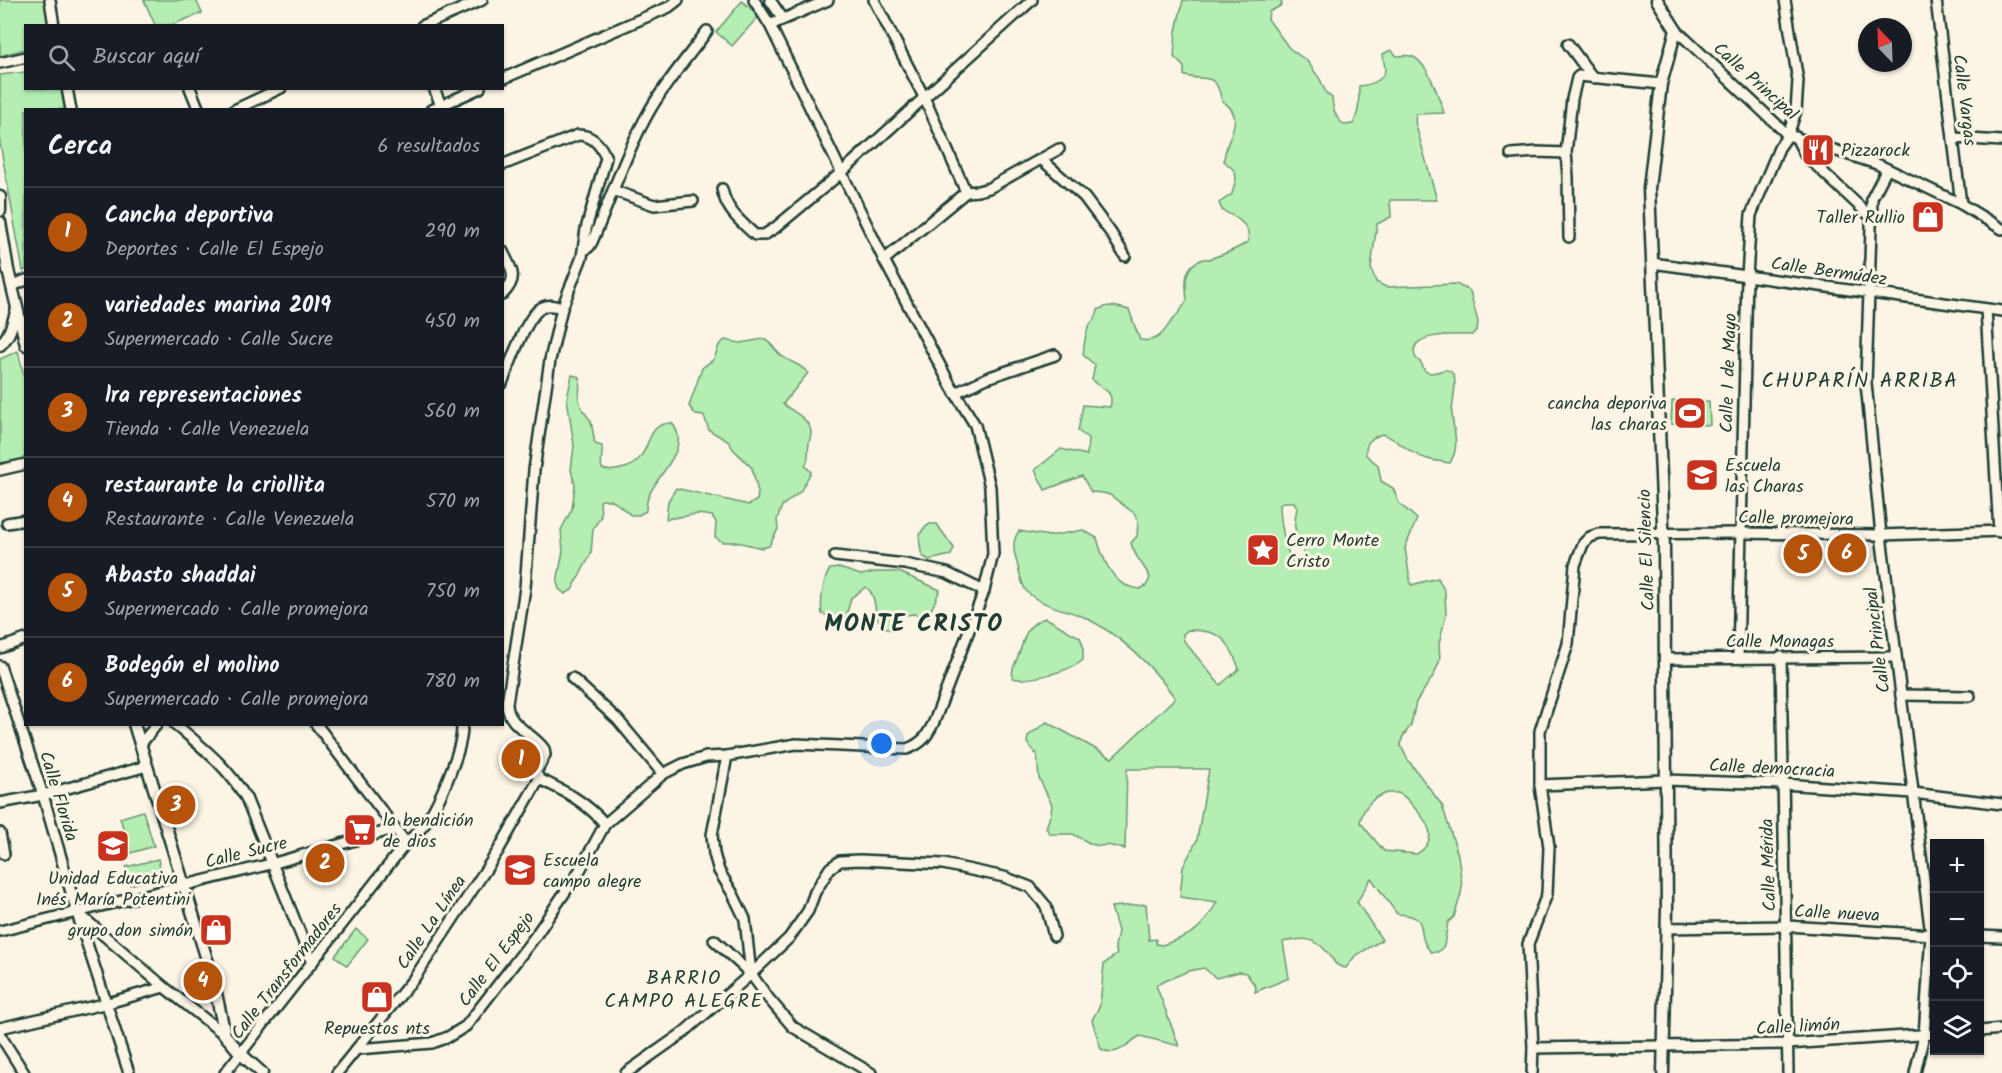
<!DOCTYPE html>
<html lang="es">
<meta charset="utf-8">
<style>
body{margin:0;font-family:Kalam,sans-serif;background:#20242c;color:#f1f3f6}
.controls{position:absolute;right:18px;bottom:18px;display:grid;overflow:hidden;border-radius:0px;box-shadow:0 2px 4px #0004}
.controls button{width:54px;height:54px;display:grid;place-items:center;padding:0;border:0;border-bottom:2px solid #363941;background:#171b24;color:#f1f3f6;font:30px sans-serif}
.compass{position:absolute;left:1858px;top:18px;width:54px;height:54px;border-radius:50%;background:#171b24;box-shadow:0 2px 4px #0004;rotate:337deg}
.you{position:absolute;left:882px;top:744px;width:21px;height:21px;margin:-15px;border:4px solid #fff;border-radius:50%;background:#1a73e8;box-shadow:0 0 0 9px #1a73e833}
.badge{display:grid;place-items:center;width:39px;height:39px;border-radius:50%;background:#b45309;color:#fff;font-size:20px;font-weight:700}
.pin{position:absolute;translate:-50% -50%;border:3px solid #fff;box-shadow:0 2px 6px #0006}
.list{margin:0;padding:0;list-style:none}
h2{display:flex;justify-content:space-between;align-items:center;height:78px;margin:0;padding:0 24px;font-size:26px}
h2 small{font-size:20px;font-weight:400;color:#9ea1a6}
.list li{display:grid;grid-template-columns:39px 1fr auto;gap:18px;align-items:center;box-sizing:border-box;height:90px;padding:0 24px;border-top:2px solid #363941}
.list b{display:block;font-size:22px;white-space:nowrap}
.list p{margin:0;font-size:20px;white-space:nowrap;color:#9ea1a6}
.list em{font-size:20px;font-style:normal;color:#9ea1a6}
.icon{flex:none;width:33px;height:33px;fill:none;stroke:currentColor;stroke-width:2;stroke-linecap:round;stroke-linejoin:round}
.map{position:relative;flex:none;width:2002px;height:1073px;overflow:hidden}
.search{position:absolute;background:#171b24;box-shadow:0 2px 4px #0004;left:24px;top:24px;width:480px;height:66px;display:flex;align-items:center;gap:15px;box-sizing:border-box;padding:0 21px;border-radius:0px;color:#9ea1a6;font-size:22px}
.panel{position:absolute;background:#171b24;box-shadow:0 2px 4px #0004;left:24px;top:108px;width:480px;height:618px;border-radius:0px}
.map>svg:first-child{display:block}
</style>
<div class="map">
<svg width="2002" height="1073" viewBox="0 0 2002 1073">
<rect width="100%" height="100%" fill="#fcf5e5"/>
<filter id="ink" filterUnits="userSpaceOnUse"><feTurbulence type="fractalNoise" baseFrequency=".0167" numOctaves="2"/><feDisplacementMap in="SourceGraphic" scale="12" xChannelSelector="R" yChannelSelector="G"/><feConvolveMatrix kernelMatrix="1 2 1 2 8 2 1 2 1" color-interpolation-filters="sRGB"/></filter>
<g filter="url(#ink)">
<g fill="#b4eeb2" stroke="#6a9673" stroke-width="1.5" fill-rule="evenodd">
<polygon points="0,0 45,0 50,25 26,26 25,49 0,56"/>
<polygon points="144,0 196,0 202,13 171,25 155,25"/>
<path d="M1183,0H1281L1282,5L1269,12L1268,19L1289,48L1307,61L1320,79L1326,93L1332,98C1333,110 1335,117 1344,125L1353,124C1361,106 1358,103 1359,86C1368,85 1383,82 1385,70C1385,65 1383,59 1383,54L1391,50L1397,56C1401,56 1407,55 1411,56C1428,61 1439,98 1444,113L1416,114L1415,122L1437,200H1390L1391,217L1377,224L1371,268L1376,282L1386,287L1456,284L1470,291L1478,322L1477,329L1472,335C1459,335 1407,331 1415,356C1417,361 1417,358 1421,363C1423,365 1423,369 1425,371C1434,378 1448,362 1454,376C1457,384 1452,404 1452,413C1452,426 1458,437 1455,450C1455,454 1452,459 1450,463C1436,461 1424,460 1412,452C1402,446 1393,437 1382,434C1371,438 1365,442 1366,455L1378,465L1381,481L1393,488L1399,503L1417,519L1405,548L1411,585L1438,578L1445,592L1446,615L1439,644L1440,660L1434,675L1416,702L1411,725L1402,738L1401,746L1408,760L1442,805L1458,855L1462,886L1461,894L1454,917L1448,922L1444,946L1438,952H1431C1412,933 1435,916 1397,914L1371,878L1357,902L1382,940L1355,956L1346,968C1332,965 1336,962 1328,953C1314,936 1303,938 1283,942L1289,978L1255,992L1256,987L1246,973L1239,972L1216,978L1204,968L1188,971L1156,985L1179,1046L1140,1036C1126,1044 1117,1058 1101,1049L1092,1020L1100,1005L1104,964L1117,954L1115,947L1118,931L1111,907L1146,904L1149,940L1156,939V944L1162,945C1192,935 1201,931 1217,902L1180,897L1183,867L1197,840L1209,769H1127L1125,849L1107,845L1099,846L1091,844L1073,834H1050L1046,828L1051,813L1052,805L1039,778L1037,755L1027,743L1028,736L1047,722L1112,758L1175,698C1153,667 1122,636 1086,618C1067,609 1043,607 1027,592C1022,586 1021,578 1019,571C1016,556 1009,545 1019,531L1050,536L1083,530L1097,538C1101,553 1110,578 1125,585C1129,587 1135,588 1140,589L1146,586L1150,578C1145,565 1135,559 1131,543L1137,536L1138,521L1135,514L1110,495L1103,493L1091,492L1082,476L1045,490L1035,470L1061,449L1087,455L1088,438L1078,431L1083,405L1110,407C1115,389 1101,390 1092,380L1095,365L1083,355C1084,345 1085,331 1091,323C1095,318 1097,317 1098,310C1110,303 1117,307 1129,310L1140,340C1159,343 1163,332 1173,319C1179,313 1183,307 1187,300C1185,284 1183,265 1203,259C1205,259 1211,259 1212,258C1225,254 1237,249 1248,242C1252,224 1235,217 1222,210L1219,203L1232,194L1236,179L1235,171L1224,161C1224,138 1249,118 1222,101C1220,96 1220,90 1217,86C1212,74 1195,81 1184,75V67L1174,57L1176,31ZM1283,502H1294L1297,508C1296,514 1294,522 1295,528C1296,541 1312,553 1298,564L1293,563C1285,550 1280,520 1280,504ZM1188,630C1220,630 1229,639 1239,669L1220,685L1184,641L1183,634ZM1388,793C1390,793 1396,793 1398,793C1404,795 1409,801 1413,806C1428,822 1440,839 1417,854L1384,851L1360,822C1364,806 1372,797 1388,793Z"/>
<polygon points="742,1 759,16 732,46 716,32"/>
<polygon points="25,72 26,88 62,89 66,109 26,110 26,270 23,271 0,143 0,75"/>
<path d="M764,339C773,344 775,351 782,356C792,364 798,362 808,373L783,404C792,411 812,420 811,434C811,436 809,441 809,443C807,453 810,458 805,466L811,472L800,492L782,506L777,520L778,529L769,546L762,548L737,542H722L715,537L716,522L712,516L698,514L666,519L668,501L676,488L749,505L757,500L758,492L752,468L733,449L729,442L709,430L704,416L696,415L689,406L702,368L714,359L719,345L725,340L740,343Z"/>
<polygon points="18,351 25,380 25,459 0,463 0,359"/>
<path d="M572,375L580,377L579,401L582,409L591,421L595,444L602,446C603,454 600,460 602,469C611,472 616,470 625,468C655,458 641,423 672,423C696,453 644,480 646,511L639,515H631C620,508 614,496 600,501L601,516L593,529L591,554L572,590L565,594L559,589L557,582L563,551L561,530L572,509L575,485L571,470L574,446L567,398Z"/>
<polygon points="1672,401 1709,401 1710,425 1671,424"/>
<path d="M930,524H937C942,532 948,540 954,548L951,555L929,560L922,556C919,543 916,531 930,524Z"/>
<path d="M839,568L861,575L875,572H899L940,590L928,617L914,614L898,616L896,624L891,630C867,622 882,599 866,587L851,598L845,621L822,614C820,601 823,580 830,569Z"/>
<path d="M1045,618C1056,622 1067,632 1080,637L1083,645V660C1071,671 1027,682 1013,678C1011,668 1015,665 1018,656C1025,639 1024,625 1045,618Z"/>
<polygon points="521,741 538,750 521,779 505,768"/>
<polygon points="143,811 154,846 131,853 120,818"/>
<polygon points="158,859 162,877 130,885 126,867"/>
<polygon points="356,929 368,939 347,966 335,956"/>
</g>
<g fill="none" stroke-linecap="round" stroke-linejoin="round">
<defs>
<g id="minor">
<polyline points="50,0 54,26"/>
<polyline points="754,0 770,25"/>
<polyline points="770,0 783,19"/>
<polyline points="874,0 924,97 966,192 884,260"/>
<polyline points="1936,0 1961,204"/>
<polyline points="422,26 482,0"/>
<polyline points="1676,30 1788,135 1877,164 1961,204 2002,229"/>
<polyline points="1568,44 1593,78"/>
<polyline points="0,63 26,57"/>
<polyline points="502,79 669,7 678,0"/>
<polyline points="67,88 71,110"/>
<polyline points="190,88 199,110"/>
<polyline points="434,88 442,108"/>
<polyline points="234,110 281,88"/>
<polyline points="431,110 480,88"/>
<polyline points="1796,137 1805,155 1872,218"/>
<polyline points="1953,138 2002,141"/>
<polyline points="1511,154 1537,152 1566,153"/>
<polyline points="1041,159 1084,197 1111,233 1125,256"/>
<path d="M502,165L578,135C592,135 601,145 606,158L586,229L582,257L562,308L550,360L534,470L525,588L507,703C507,726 532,732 544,749L545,755L536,772L539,779"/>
<polyline points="1887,169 1872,198 1866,383 1881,535 1931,935 1924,1035 1915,1073"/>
<path d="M722,189C726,210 740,221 755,235H764L775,228L841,173L1032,0"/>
<polyline points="615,191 654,205 693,201"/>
<polyline points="966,192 978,191 989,188 1059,149"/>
<polyline points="1569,237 1568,177 1566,153 1572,99 1577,78 1579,76 1661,84"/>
<path d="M502,250C511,269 520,277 502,295"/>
<path d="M584,250L589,247L592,242C611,198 626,152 650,110C666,82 688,57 707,31"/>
<polyline points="1652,263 2002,311"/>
<polyline points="12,286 26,280"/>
<polyline points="1986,309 1999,532"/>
<path d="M502,383C510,366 526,314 543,307C549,304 555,306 562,308"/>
<polyline points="955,393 987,378 1055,355"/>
<polyline points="0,470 26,464"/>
<polyline points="7,523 26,520"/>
<polyline points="835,556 905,564 947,573 984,591"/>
<polyline points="0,648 26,639"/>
<polyline points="1781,656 1788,1073"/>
<polyline points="1738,657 1747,276 1751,215 1779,148 1788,135 1796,111 1798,81 1785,0"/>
<polyline points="1665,659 1896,657"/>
<polyline points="0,666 43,795 77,913 129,1073"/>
<polyline points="572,678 618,720 663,774"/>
<polyline points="1901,695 1970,696"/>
<path d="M175,724C203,748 227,766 246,798L312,963"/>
<polyline points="316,724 406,843"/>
<polyline points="140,745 157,724"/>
<polyline points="727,756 712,835 714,854 719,871 733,894 745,919 751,974 769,999 793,1027 871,1073"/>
<polyline points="1540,785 1665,780 1783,784 1913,793 2002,804"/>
<polyline points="0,803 43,795 147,766"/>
<path d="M605,824L663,774L683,764L706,757L727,756L796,744L907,749C923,743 927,736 934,722L984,591L993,554L990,487L975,425L951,386L884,260L770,25L828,0"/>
<polyline points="0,833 4,854"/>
<polyline points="79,914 164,987 225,1035"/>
<polyline points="1666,928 1787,926 1934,935"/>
<polyline points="0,931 271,864 394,829"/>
<polyline points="1980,936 2002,937"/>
<polyline points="714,940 751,974"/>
<polyline points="0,1028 108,1003 164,987"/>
<polyline points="1980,1031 2002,1029"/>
<polyline points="0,1035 24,1073"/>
<polyline points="1533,1048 1787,1044 1934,1034"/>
<path d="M358,1049L432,1043L448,1037L466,1026L534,938L580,870L605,824C586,802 565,791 539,779"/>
<path d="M225,1073L406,843C413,837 420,830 426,822C437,807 467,741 461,724"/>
<polyline points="337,1073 415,977 498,851 539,779"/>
<polyline points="626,1073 683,1033 751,974 789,938 808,911 815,892 830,868 840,861 860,860 943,864 1004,877 1030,887 1046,906 1054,936"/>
<polyline points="1532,1073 1533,1048 1528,944 1547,894 1549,847 1540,785 1540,731 1568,644 1575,565 1583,544 1590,537 1599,534 1740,533 1881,535 2002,531"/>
</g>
<g id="tertiary">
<polyline points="1657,0 1676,30 1661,84 1649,188 1664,548 1667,909 1663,1073"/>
<polyline points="0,197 0,211"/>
<polyline points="0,222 8,270 26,345"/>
<path d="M0,345C10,336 13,322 17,309"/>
<polyline points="134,724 213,979 225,1035 242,1055 262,1073"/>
</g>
</defs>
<use href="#minor" stroke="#1f3d34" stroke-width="14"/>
<use href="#tertiary" stroke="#1f3d34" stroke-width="15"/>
<use href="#minor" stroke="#fcf5e5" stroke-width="9"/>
<use href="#tertiary" stroke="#fcf5e5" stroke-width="10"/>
</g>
</g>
<defs>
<symbol id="restaurant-square" viewBox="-11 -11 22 22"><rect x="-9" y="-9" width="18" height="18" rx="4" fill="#c8321e" stroke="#fcf5e5"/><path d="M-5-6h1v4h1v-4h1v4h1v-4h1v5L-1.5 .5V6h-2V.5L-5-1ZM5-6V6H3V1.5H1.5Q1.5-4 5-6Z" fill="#fff"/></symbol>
<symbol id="shop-square" viewBox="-11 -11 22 22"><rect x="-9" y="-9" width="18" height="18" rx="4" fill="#c8321e" stroke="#fcf5e5"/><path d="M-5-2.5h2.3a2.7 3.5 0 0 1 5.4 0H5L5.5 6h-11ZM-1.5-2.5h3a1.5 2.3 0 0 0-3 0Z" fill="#fff"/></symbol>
<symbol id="stadium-square" viewBox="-11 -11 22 22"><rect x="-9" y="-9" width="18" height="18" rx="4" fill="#c8321e" stroke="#fcf5e5"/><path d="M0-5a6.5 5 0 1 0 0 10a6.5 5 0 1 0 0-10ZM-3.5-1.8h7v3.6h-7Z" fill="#fff"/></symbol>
<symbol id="school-square" viewBox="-11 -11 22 22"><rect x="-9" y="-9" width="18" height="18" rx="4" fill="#c8321e" stroke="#fcf5e5"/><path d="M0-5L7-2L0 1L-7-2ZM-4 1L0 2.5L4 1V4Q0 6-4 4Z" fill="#fff"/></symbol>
<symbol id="sight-square" viewBox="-11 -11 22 22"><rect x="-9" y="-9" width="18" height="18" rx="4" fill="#c8321e" stroke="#fcf5e5"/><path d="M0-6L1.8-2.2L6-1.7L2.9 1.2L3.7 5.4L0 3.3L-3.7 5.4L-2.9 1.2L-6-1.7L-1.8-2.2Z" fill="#fff"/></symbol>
<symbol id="supermarket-square" viewBox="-11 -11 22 22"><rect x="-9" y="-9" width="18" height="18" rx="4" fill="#c8321e" stroke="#fcf5e5"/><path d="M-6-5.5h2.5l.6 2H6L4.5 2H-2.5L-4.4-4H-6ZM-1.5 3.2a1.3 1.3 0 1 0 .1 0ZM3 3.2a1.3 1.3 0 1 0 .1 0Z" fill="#fff"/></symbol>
</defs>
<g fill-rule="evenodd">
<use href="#restaurant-square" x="1799" y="131" width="38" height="38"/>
<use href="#shop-square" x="1909" y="198" width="38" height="38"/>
<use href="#stadium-square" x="1671" y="394" width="38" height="38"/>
<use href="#school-square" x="1683" y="456" width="38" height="38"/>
<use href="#sight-square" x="1244" y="531" width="38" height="38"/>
<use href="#supermarket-square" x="341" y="811" width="38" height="38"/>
<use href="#school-square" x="94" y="827" width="38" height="38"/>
<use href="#school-square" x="501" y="851" width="38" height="38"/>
<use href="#shop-square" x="197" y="911" width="38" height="38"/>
<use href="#shop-square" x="358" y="978" width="38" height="38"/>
</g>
<g text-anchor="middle" stroke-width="6" stroke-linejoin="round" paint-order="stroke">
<g font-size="18" fill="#1f3d34" stroke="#fcf5e5">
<text transform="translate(1756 81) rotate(42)" y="6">Calle Principal</text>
<text transform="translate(1965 100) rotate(83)" y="6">Calle Vargas</text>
<text transform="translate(1829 271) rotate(8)" y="6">Calle Bermúdez</text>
<text transform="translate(1728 373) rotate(-88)" y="6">Calle 1 de Mayo</text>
<text transform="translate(1796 518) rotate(1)" y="6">Calle promejora</text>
<text transform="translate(1646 550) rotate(-92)" y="6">Calle El Silencio</text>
<text transform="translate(1877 640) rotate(-97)" y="6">Calle Principal</text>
<text x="1780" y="647">Calle Monagas</text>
<text transform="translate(1772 768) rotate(3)" y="6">Calle democracia</text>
<text transform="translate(59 796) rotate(73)" y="6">Calle Florida</text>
<text transform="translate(246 852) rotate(-14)" y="6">Calle Sucre</text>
<text transform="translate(1768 865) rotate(-92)" y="6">Calle Mérida</text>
<text transform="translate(1837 913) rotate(3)" y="6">Calle nueva</text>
<text transform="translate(431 922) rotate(-56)" y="6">Calle La Línea</text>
<text transform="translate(496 959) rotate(-53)" y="6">Calle El Espejo</text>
<text transform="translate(286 971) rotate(-52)" y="6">Calle Transformadores</text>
<text transform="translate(1798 1026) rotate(-3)" y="6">Calle limón</text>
</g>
<g font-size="18" fill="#1f3d34" stroke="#fcf5e5" text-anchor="start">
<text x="1841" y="156">Pizzarock</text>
<text x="1905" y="223" text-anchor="end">Taller Rullio</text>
<text x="1667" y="409" text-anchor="end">cancha deporiva<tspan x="1667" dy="21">las charas</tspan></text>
<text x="1725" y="471">Escuela<tspan x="1725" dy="21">las Charas</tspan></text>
<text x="1286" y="546">Cerro Monte<tspan x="1286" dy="21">Cristo</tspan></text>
<text x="383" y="826">la bendición<tspan x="383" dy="21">de dios</tspan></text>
<text x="543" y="866">Escuela<tspan x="543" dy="21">campo alegre</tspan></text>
<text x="113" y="884" text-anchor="middle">Unidad Educativa<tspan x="113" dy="21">Inés María Potentini</tspan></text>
<text x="193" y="936" text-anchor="end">grupo don simón</text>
<text x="377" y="1034" text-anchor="middle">Repuestos nts</text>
</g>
<g font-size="20" letter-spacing="1.5" fill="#1f3d34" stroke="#fcf5e5">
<text x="684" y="984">BARRIO<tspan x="684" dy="23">CAMPO ALEGRE</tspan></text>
</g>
<g font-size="21" letter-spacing="1.5" fill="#1f3d34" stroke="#fcf5e5">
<text x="1860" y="387">CHUPARÍN ARRIBA</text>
</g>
<g font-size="24" font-weight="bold" letter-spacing="1.5" fill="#1f3d34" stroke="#fcf5e5">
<text x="914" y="631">MONTE CRISTO</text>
</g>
</g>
</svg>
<div class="controls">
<button>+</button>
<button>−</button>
<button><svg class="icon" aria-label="locate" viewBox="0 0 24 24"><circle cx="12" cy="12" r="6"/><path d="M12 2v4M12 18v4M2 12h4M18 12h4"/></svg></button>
<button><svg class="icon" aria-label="layers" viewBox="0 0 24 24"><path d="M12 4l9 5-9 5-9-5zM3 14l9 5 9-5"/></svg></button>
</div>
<svg class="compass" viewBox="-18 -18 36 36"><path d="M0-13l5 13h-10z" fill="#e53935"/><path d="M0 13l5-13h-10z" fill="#9ea1a6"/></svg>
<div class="you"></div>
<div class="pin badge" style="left:521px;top:759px">1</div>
<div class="pin badge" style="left:325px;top:863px">2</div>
<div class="pin badge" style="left:176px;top:805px">3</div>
<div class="pin badge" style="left:203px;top:981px">4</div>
<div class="pin badge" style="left:1803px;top:554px">5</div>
<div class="pin badge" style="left:1847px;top:553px">6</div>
<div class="search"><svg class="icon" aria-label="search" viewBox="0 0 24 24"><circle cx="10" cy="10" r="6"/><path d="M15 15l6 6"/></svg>Buscar aquí</div>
<section class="panel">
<h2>Cerca<small>6 resultados</small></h2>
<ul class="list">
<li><span class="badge">1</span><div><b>Cancha deportiva</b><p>Deportes · Calle El Espejo</p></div><em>290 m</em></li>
<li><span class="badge">2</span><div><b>variedades marina 2019</b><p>Supermercado · Calle Sucre</p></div><em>450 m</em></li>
<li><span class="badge">3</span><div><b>lra representaciones</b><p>Tienda · Calle Venezuela</p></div><em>560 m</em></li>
<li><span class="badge">4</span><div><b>restaurante la criollita</b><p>Restaurante · Calle Venezuela</p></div><em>570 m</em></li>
<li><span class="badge">5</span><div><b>Abasto shaddai</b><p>Supermercado · Calle promejora</p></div><em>750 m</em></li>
<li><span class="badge">6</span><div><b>Bodegón el molino</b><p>Supermercado · Calle promejora</p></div><em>780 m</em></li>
</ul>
</section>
</div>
